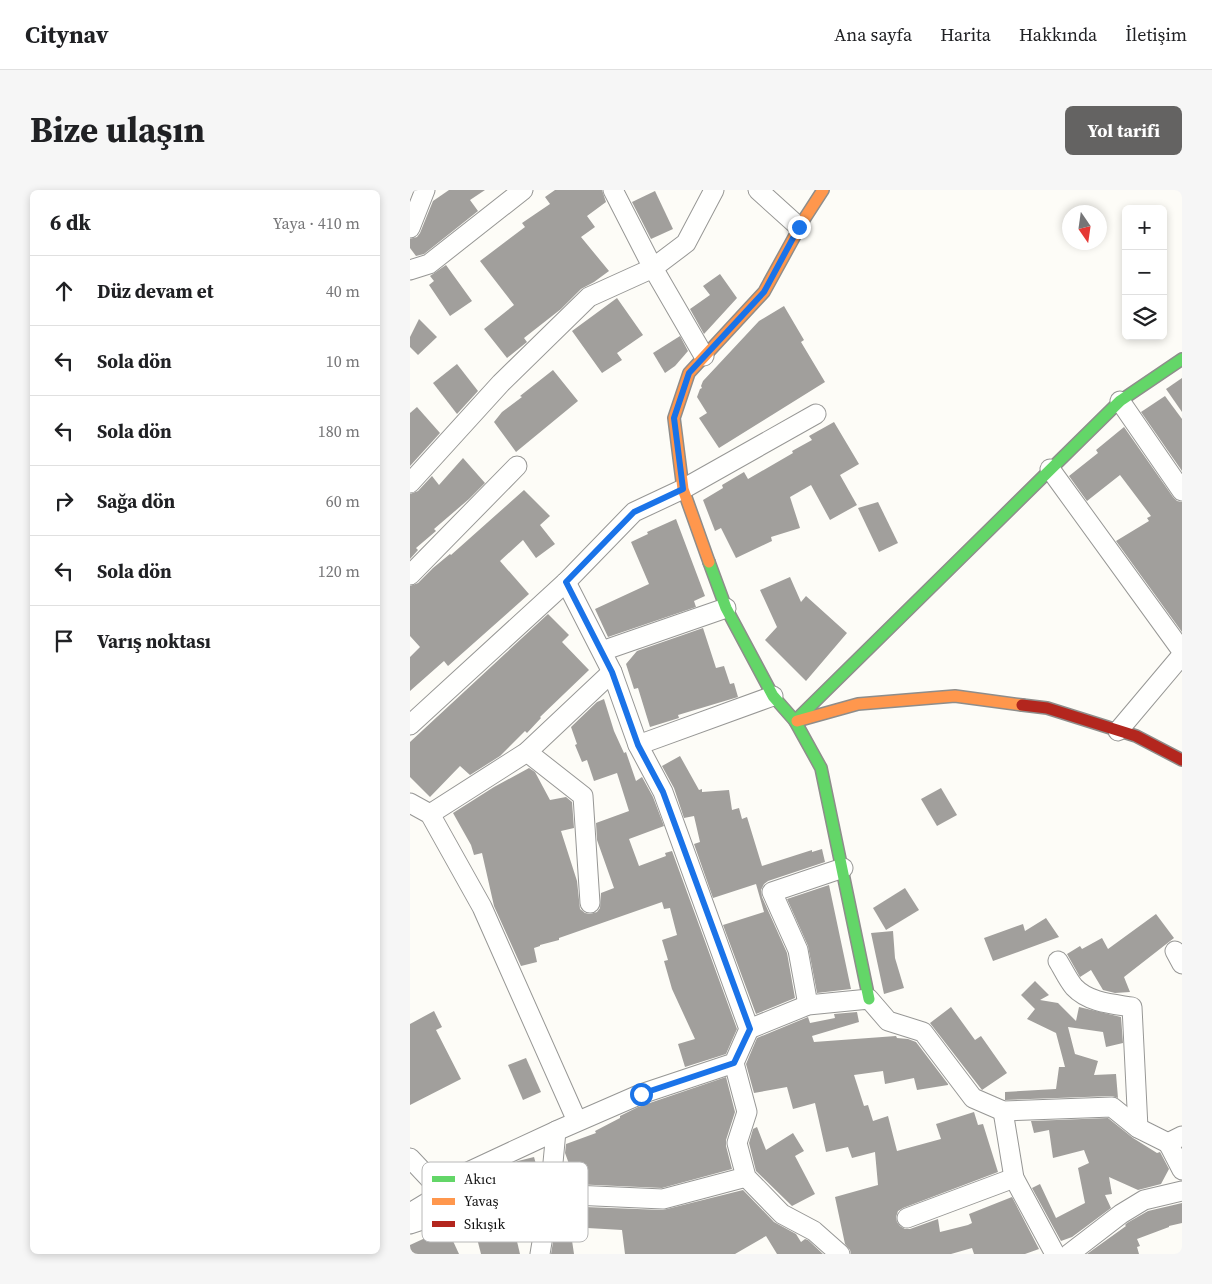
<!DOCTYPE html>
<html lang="tr">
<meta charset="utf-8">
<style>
body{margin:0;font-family:"Source Serif 4",serif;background:#f6f6f6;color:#202124}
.controls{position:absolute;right:15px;top:15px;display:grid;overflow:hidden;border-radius:8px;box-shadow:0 2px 8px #0003}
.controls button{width:45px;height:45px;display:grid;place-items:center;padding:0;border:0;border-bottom:1px solid #e0e0e0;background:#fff;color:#202124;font:25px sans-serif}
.compass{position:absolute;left:652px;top:15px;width:45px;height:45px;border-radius:50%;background:#fff;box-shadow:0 2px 8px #0003;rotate:167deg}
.stop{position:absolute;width:15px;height:15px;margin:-11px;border:4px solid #1a73e8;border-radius:50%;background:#fff}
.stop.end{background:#1a73e8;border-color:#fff;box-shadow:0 1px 5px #0008}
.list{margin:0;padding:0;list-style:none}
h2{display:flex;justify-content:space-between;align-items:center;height:65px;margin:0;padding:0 20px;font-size:21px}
h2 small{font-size:16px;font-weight:400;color:#757577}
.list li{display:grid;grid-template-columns:32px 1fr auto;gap:15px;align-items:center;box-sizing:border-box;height:70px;padding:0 20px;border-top:1px solid #e0e0e0}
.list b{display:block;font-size:19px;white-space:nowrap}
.list em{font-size:16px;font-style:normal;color:#757577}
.icon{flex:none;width:28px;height:28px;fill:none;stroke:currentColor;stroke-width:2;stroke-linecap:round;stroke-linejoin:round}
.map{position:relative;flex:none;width:772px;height:1064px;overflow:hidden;border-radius:8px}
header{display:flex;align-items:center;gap:30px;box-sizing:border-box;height:70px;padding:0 25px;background:#fff;border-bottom:1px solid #e0e0e0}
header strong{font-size:24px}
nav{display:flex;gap:28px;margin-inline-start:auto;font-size:18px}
.intro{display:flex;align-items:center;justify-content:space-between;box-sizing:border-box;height:120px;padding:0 30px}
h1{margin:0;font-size:35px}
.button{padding:12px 22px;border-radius:8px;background:#646362;color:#fff;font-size:18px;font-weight:700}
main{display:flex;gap:30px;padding:0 30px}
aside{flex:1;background:#fff;border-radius:8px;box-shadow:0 2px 8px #0003}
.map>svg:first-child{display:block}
</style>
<header>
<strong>Citynav</strong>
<nav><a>Ana sayfa</a><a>Harita</a><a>Hakkında</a><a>İletişim</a></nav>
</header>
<div class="intro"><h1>Bize ulaşın</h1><a class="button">Yol tarifi</a></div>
<main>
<aside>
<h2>6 dk<small>Yaya · 410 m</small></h2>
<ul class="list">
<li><svg class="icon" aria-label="ahead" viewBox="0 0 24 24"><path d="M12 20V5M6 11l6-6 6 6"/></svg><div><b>Düz devam et</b></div><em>40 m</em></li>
<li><svg class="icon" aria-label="left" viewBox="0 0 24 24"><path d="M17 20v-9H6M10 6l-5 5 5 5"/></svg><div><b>Sola dön</b></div><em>10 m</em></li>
<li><svg class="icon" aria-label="left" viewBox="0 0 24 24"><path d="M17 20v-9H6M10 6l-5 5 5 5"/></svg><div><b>Sola dön</b></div><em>180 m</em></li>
<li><svg class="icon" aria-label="right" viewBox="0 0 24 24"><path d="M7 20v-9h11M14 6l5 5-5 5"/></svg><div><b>Sağa dön</b></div><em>60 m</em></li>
<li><svg class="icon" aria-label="left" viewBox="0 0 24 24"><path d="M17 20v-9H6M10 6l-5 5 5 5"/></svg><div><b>Sola dön</b></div><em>120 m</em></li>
<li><svg class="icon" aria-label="arrive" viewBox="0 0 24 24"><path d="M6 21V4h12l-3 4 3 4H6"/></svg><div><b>Varış noktası</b></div></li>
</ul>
</aside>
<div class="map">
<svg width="772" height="1064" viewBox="0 0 772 1064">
<rect width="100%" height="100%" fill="#fdfcf7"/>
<g fill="#a19f9c">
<polygon points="39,0 75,0 60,10 68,21 14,64 6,66 0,58 0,49 7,47 10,43 23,11"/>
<polygon points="145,0 192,0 196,12 177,26 185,37 171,47 199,81 184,92 171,99 151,119 114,148 117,152 97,168 74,139 104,115 70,71 115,37 112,33 140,14 135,7"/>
<polygon points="245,1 263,39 241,49 222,12"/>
<polygon points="36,75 62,111 40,126 19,95 24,91 20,86"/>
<polygon points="310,84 327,108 294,144 280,119 300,105 293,96"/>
<polygon points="207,108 233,145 207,163 212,170 192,183 162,141"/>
<polygon points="374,116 394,150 391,152 415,192 309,258 289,228 297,223 287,207 290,199 292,198 291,196 293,191 349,131"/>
<polygon points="9,129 27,147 8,165 0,157 0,147"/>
<polygon points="270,146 278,161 265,176 255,183 243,163"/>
<polygon points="47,174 68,201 47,224 23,193"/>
<polygon points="143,180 168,211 106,262 84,232 92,222 112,207 110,206"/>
<polygon points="772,188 772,222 756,199"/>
<polygon points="755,206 772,229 772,281 731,222"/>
<polygon points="7,217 30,243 0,276 0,223"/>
<polygon points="424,232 449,274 430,285 447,315 420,330 401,295 380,307 390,338 361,347 362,351 326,368 311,338 305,341 293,310 313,298 312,295 334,282 338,289 383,263 382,261 402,250 399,246"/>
<polygon points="714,237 763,307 767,311 772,312 772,442 706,351 739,331 737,328 741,326 710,285 677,311 659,286 688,263 686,260"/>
<polygon points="53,268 75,293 59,309 24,339 26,341 6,358 8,360 0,369 0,304 8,301 22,286 29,295"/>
<polygon points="114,300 140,326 130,335 145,354 126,368 113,350 90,371 119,404 38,476 34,471 0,501 0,467 10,457 0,446 0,396 8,393 23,378 40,364 41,365"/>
<polygon points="468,312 488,353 469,362 448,318"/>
<polygon points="266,329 295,406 284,411 286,417 198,447 185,419 239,394 221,352 238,344 237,342"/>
<polygon points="380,387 391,412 396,406 437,443 396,491 355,450 367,437 350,400"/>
<polygon points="138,424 159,445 152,452 179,480 130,527 131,528 117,543 115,541 90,566 60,585 50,576 20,607 0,587 0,552"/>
<polygon points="293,438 306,478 314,476 320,494 324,493 328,507 268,525 269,528 240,537 228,498 224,499 216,474 227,461"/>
<polygon points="194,509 204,541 214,563 216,562 226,591 232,587 243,607 254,636 219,649 229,676 256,666 255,663 262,661 327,839 316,864 275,877 268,854 285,849 262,799 254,771 258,770 252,750 267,745 260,718 254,719 252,712 149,748 149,750 130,755 130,756 124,758 127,772 111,776 84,716 72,663 64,665 61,655 43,623 84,597 119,578 125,582 140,610 156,607 162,612 164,638 151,641 167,691 170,719 175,723 180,724 187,722 190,718 191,703 204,698 187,650 186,633 219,621 207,583 184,591 177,570 172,572 165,555 167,554 161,537 187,512"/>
<polygon points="270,566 289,600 292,599 292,602 319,600 322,620 329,618 332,629 337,627 352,676 402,660 402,662 412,659 415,672 358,691 354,694 351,700 352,707 377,763 385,808 346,824 313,735 354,722 346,694 303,708 284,654 290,652 284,626 274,628 264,598 252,576"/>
<polygon points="531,598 547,625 527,636 511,609"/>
<polygon points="419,695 441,799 407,803 398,756 377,709"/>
<polygon points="495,698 509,720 476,740 463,718"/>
<polygon points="746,724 764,748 714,787 720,802 705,803 693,800 681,780 670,787 657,764 670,756 672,759 692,748 698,759"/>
<polygon points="636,728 649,747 583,771 574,748 613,734 615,741"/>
<polygon points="483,741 485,768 494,798 474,804 461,743"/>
<polygon points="625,791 639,805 630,810 648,813 666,831 669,817 711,827 713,853 696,857 693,842 658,837 665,864 688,871 684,885 706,884 708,908 702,906 595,910 595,902 646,899 649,877 655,877 646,843 617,829 625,819 611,805"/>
<polygon points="541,817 565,850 571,846 597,883 572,900 520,833"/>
<polygon points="24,821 32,837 26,840 51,889 0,915 0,834"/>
<polygon points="447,822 449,832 402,846 404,852 486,846 487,848 498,849 506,852 538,894 538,895 507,900 504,888 475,894 473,881 444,885 454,916 458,915 463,931 478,926 487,961 531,949 526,934 564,922 568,935 573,934 588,982 493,1018 488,1021 486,1027 487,1032 490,1036 495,1039 500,1039 528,1029 530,1042 558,1035 562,1033 559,1024 602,1007 629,1059 615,1064 564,1064 562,1058 541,1064 441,1064 440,1060 435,1054 425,1007 468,995 465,962 442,968 438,957 416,962 405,913 383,919 377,897 344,903 336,874 347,848 398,827 400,833 425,828 424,824"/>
<polygon points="116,868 131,902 113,910 98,875"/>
<polygon points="316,887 325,922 316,950 316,956 322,979 252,998 163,994 162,982 155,963 156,954 186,943 185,941 210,928 210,926 228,917"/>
<polygon points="698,928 723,948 747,963 750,962 759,979 751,994 728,1000 699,987 702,1004 695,1005 701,1018 662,1047 651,1051 622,998 630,994 646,1028 675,1013 668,978 679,973 674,960 643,968 639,940 624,943 621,931"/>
<polygon points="347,937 356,960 383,943 394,961 385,966 405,1004 382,1016 346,981 339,953 343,939"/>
<polygon points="124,967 130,988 130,994 84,1001 79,984 108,971"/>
<polygon points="333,1000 364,1032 386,1044 391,1052 395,1049 398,1050 413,1064 367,1064 356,1046 325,1064 215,1064 212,1040 160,1037 164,1064 141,1064 143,1052 146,1052 149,1016 253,1020"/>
<polygon points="772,1013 772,1033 759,1036 759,1037 727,1049 730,1056 727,1057 729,1064 677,1064 716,1036 715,1035 717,1033 738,1021"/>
<polygon points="100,1022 110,1064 71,1064 62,1029"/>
<polygon points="37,1038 49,1064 0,1064 0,1055"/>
</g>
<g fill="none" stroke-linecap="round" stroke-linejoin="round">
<defs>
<g id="street">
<polyline points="203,0 243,78 276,53 304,0"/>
<polyline points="348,0 389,37"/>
<polyline points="0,38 15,0"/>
<polyline points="0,80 19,74 113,0"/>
<polyline points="710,211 772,301"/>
<polyline points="640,279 772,461"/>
<polyline points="0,293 91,193 179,107 243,78 294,166"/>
<polyline points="0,385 107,276"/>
<polyline points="192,461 316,418"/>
<polyline points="0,535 156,392 224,322 273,299 406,224"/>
<polyline points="708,541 772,465"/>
<polyline points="228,555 363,506"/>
<polyline points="117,562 173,606 180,713"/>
<polyline points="0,613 20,624 72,717 167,931"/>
<polyline points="20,624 117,562 202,482"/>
<polyline points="765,761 772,774"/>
<path d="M648,771C653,779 658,790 664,797C679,813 703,814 722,817L728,938"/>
<polyline points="398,815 388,760 362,702 433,678"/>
<polyline points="339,839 398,815 459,809 478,831 513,842 563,908 593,921 702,917 728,938 758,953"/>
<polyline points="324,873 337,922 327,953 336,987 372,1024 404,1041 430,1064"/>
<polyline points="593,921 604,988 645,1064"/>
<polyline points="772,946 758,953 772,980"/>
<polyline points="0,968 33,1003"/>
<polyline points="0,1023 33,1003 45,988 146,941 231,904 324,873 339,839 253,602 228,555 202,482 156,392"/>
<polyline points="497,1028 604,988"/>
<polyline points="0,1034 49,1018 140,1004 253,1009 336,987"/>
<polyline points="130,1064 140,1004 146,941"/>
<polyline points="659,1064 711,1024 734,1010 772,1001"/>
</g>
<g id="fast">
<polyline points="299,372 316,418 363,506 385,531 411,578 459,809"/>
<polyline points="385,531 710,211 772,169"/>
</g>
<g id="slow">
<polyline points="299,372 273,299 264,228 279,183 354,102 393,31 413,0"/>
<polyline points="387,531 448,514 545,506 612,515"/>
</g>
<polyline id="jam" points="612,515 637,518 726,546 772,570"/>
</defs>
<use href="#street" stroke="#979795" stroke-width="21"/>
<use href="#fast" stroke="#8e8d8b" stroke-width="14"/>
<use href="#slow" stroke="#8e8d8b" stroke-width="14"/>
<use href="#jam" stroke="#8e8d8b" stroke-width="14"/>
<use href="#street" stroke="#fffffe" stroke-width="19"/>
<use href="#fast" stroke="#63d668" stroke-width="11"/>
<use href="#slow" stroke="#ff974d" stroke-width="11"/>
<use href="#jam" stroke="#b3261e" stroke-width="11"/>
</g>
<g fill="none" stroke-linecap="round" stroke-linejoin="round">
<polyline stroke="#1a73e8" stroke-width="6" points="231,904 324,873 340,839 253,602 228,555 202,482 156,392 224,322 273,299 264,228 279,183 354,102 389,37"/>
</g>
<rect x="12" y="972" width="166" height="80" rx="8" fill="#fff" stroke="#b8b8b8" stroke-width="1"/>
<rect x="22" y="986" width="23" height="6" fill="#63d668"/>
<rect x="22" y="1008" width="23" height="7" fill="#ff974d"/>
<rect x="22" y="1031" width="23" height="6" fill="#b3261e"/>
<g font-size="14" fill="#111">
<text x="54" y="994">Akıcı</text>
<text x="54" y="1016">Yavaş</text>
<text x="54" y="1039">Sıkışık</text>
</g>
</svg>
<div class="controls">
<button>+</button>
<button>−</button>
<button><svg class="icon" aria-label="layers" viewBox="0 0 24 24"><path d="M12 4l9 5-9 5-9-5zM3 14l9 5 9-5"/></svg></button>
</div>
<svg class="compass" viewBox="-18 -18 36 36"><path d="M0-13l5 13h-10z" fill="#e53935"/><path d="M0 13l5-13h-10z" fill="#757577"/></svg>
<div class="stop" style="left:231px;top:904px"></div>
<div class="stop end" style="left:389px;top:37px"></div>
</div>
</main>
